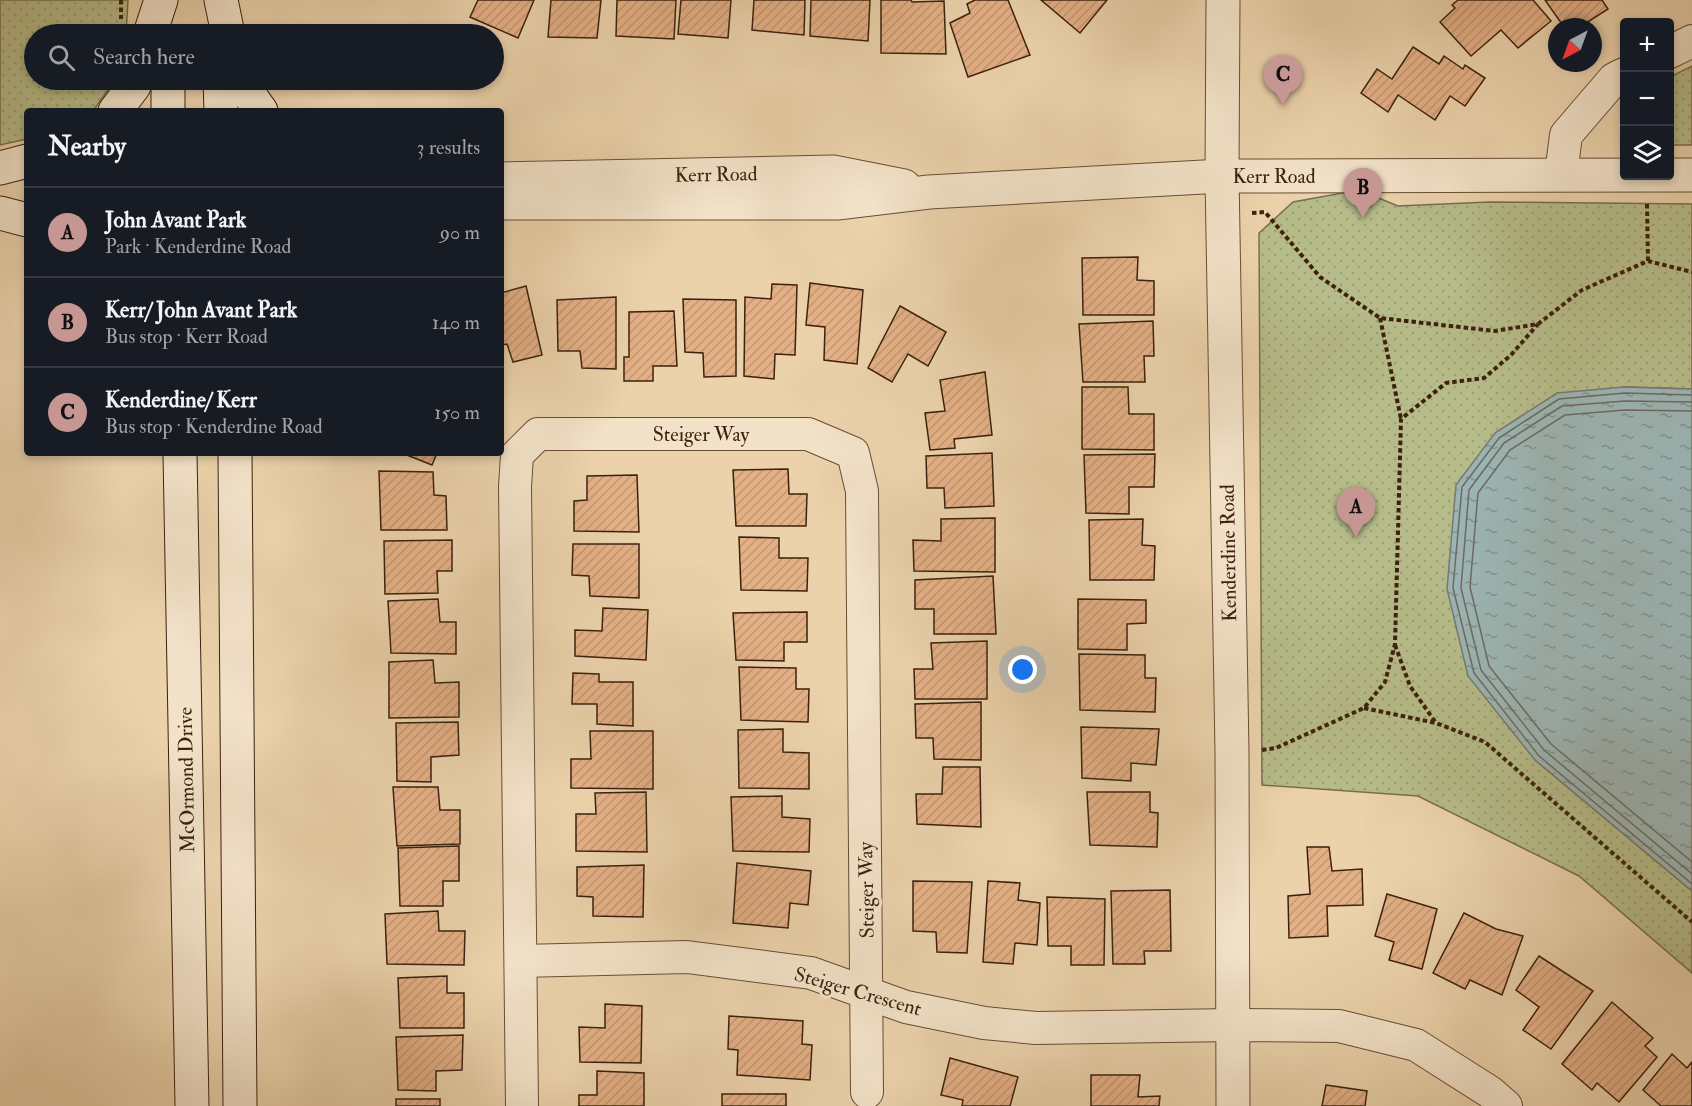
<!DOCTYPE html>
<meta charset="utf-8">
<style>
body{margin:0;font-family:"IM FELL Double Pica",serif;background:#242831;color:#f1f3f6}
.controls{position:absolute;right:18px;top:18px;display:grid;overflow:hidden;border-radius:6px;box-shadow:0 3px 9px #0003}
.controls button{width:54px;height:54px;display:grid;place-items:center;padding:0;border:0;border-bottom:2px solid #363941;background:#171b24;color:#f1f3f6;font:30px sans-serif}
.compass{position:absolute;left:1548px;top:18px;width:54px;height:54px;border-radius:50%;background:#171b24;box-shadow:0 3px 9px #0003;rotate:221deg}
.you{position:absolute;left:1023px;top:670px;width:21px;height:21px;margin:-15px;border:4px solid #fff;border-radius:50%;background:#1a73e8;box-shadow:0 0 0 9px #1a73e833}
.badge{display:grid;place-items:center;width:39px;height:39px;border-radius:50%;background:#c59692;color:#111;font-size:20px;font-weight:700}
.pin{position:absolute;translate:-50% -50px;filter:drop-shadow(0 2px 3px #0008)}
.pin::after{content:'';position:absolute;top:32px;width:21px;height:18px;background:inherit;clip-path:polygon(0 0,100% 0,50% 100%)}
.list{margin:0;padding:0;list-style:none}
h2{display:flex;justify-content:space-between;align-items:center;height:78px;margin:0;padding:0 24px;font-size:26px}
h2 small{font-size:20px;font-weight:400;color:#9ea1a6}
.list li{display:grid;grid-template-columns:39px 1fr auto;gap:18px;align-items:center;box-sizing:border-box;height:90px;padding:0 24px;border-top:2px solid #363941}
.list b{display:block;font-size:22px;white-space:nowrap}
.list p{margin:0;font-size:20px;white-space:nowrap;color:#9ea1a6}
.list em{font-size:20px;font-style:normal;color:#9ea1a6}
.icon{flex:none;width:33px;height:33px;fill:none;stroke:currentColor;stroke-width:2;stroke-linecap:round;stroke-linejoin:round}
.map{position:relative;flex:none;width:1692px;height:1106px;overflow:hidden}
.search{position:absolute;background:#171b24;box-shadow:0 3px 9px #0003;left:24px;top:24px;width:480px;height:66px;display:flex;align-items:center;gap:15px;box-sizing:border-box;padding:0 21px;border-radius:33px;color:#9ea1a6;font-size:22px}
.panel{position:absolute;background:#171b24;box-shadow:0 3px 9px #0003;left:24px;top:108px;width:480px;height:348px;border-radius:6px}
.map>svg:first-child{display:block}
</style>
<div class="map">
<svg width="1692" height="1106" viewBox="0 0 1692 1106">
<defs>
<pattern id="grass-dots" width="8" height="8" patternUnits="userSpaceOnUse" patternTransform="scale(1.5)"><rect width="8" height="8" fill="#b6bc89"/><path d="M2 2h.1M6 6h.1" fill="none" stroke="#9da175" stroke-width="1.8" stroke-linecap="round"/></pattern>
<pattern id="water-ripples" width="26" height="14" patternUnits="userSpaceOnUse" patternTransform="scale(1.5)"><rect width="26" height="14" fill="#9cb5b4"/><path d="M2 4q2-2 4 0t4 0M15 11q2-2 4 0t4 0" fill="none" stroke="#809391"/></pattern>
<pattern id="building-hatch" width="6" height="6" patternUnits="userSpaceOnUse" patternTransform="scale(1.5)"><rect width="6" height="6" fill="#e4b086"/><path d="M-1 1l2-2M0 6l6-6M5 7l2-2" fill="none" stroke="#c49772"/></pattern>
</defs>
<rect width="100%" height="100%" fill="#ebd2ab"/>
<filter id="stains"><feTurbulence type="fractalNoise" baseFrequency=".00333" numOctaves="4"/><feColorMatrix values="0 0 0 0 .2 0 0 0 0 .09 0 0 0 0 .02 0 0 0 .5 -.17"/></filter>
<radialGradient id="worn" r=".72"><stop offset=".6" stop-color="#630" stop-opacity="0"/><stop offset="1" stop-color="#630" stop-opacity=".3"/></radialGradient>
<g fill="url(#grass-dots)" stroke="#7a6e4c" stroke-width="1.5">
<polygon points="0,0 128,0 126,34 34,34 34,80 115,80 93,111 27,111 27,139 0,145"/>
<polygon points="1692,66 1692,145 1670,145 1670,77"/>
<polygon points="1359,190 1398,206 1489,202 1692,204 1692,389 1624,387 1535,760 1692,891 1692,973 1579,876 1418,796 1262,785 1259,233 1293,202"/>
</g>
<polygon fill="url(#water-ripples)" stroke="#767a72" stroke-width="1.5" points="1624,387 1692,389 1692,891 1535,760 1468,676 1447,589 1456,485 1495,433 1557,393"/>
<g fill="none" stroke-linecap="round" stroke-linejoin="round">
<g stroke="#6c6b61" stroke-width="1.5">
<polyline points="1692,395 1625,393 1559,399 1499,438 1462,487 1453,588 1474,673 1539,756 1692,884"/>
<polyline points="1692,402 1625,401 1562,406 1504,443 1469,490 1461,588 1481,670 1544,750 1692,874"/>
<polyline points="1692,411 1625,410 1565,415 1510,450 1478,493 1470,587 1489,666 1551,744 1692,862"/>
</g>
</g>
<g fill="url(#building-hatch)" stroke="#3d210e" stroke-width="1.5">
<polygon points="478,0 534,0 518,38 470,17"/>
<polygon points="551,0 601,0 597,38 548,37"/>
<polygon points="617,0 676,0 674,39 616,36"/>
<polygon points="681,0 731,0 728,38 678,34"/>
<polygon points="754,0 805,0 804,35 752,30"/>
<polygon points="811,0 870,0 868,41 810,36"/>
<polygon points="881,0 911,0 912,2 944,1 946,54 881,53"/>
<polygon points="975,0 1008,0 1030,55 968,77 950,23 970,13 967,4"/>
<polygon points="1041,0 1107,0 1080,33"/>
<polygon points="1458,0 1533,0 1551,21 1518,48 1501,30 1471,56 1440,22 1455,8 1452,5"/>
<polygon points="1545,0 1602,0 1608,9 1580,27 1564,27"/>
<polygon points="1413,47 1439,64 1444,56 1463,69 1465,65 1485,78 1465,106 1450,96 1435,120 1398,95 1388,112 1361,93 1377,69 1392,79"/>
<polygon points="1138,257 1137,280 1154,281 1154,315 1083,315 1082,258"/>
<polygon points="810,283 863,290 857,364 824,360 825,327 806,325"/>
<polygon points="772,284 797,285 795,355 775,354 774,379 744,376 745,297 771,299"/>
<polygon points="526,286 542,355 513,362 507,344 501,345 501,293"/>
<polygon points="616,297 616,369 582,368 580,351 558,351 557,300"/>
<polygon points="683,299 736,300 736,376 704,377 703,353 685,352"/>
<polygon points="900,306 946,332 928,366 908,354 892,382 868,368"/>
<polygon points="674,311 677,366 653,366 653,381 624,381 624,357 629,357 629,312"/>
<polygon points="1153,321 1154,356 1144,356 1145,382 1083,382 1079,324"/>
<polygon points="985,372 992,435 954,439 955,448 930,450 925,413 945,411 940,380"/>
<polygon points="1082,387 1128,387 1129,414 1154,414 1154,450 1082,449"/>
<polygon points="408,453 437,453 432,465 407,455"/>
<polygon points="992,453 994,506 945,508 944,488 927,488 926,456"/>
<polygon points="1155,454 1154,487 1129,487 1129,514 1086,513 1084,455"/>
<polygon points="788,469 789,494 807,494 806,526 736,526 733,470"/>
<polygon points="379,471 433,472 434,495 446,496 447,530 381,530"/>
<polygon points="637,475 639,532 574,531 574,501 587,500 587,476"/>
<polygon points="995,518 995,572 914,571 913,540 941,541 941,519"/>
<polygon points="1143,519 1142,545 1155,546 1154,580 1090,580 1089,520"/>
<polygon points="739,537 779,538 779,558 808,558 807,591 741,590"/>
<polygon points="452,540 452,571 437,571 438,593 385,594 384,541"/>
<polygon points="573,544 639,544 639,598 590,596 589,576 572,575"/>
<polygon points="993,576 996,634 934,634 934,609 915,609 915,580"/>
<polygon points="438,599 440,622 456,622 456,654 391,653 388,601"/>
<polygon points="1078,599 1146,600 1146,623 1127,624 1127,650 1078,649"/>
<polygon points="603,608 648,610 646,660 575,656 575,630 602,631"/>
<polygon points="807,612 807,642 784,642 784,661 736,660 733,613"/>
<polygon points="987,641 987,699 915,699 914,669 933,669 931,643"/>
<polygon points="1079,654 1145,655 1145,678 1156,678 1155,712 1080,710"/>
<polygon points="433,660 435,683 459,682 459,717 389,718 389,662"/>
<polygon points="739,667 796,668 796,689 809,689 808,722 741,720"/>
<polygon points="573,673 599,674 599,682 633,682 633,726 597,724 597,704 572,704"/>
<polygon points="981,702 981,760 934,759 933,738 916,738 915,704"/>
<polygon points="458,722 459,755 431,757 431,782 397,781 396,723"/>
<polygon points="1081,727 1159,729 1156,765 1131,763 1131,781 1082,778"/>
<polygon points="783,729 783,752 809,753 809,789 739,788 738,730"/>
<polygon points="590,731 653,731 653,789 571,788 571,759 591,759"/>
<polygon points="943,767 980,767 981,827 917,824 916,794 942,794"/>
<polygon points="393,787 438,787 440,810 460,810 460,844 397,846"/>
<polygon points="646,792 647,852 576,851 576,814 596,814 595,793"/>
<polygon points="1087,792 1150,792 1150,812 1158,813 1157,847 1090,845"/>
<polygon points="782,796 782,817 810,819 809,852 733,851 731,797"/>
<polygon points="459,846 459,881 443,881 443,906 400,906 398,848"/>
<polygon points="1307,847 1329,847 1332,871 1362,869 1363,905 1327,906 1328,936 1289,938 1288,896 1310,894"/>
<polygon points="737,863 811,871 808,905 790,903 788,928 733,923"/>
<polygon points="644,865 643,917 593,916 593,897 577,896 577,867"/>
<polygon points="913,881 972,882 967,953 937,952 936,932 913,931"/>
<polygon points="988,881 1020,883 1018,900 1040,903 1037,945 1015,943 1013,964 983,962"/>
<polygon points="1170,890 1171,951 1144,951 1145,964 1113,964 1111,891"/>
<polygon points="1387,894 1437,909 1422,969 1389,960 1394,942 1375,936"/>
<polygon points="1047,897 1105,899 1104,965 1071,965 1071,946 1048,946"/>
<polygon points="438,911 439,931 465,931 464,965 387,964 385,914"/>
<polygon points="1464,913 1496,929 1523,936 1502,995 1470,980 1465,989 1433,973"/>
<polygon points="1539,956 1593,991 1551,1049 1523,1030 1539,1007 1516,990"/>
<polygon points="447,976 447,993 464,993 464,1028 400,1028 398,978"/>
<polygon points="1612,1002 1653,1038 1645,1046 1657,1057 1619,1102 1597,1083 1592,1090 1562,1064"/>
<polygon points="605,1004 642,1006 641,1063 580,1062 579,1027 605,1028"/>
<polygon points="729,1016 803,1021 802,1044 812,1045 810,1080 737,1075 738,1050 728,1049"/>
<polygon points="463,1035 462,1070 436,1071 436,1091 398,1090 396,1037"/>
<polygon points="1672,1054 1687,1068 1692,1062 1692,1106 1661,1106 1643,1090"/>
<polygon points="950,1058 1018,1077 1010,1106 962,1106 963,1100 941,1095"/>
<polygon points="597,1071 644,1073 644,1106 579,1106 579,1095 597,1095"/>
<polygon points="1091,1075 1140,1075 1138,1097 1160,1096 1159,1106 1091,1106"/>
<polygon points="1326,1085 1367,1091 1365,1106 1322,1106"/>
<rect x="722" y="1094" width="64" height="12"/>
<rect x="396" y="1099" width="44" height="7"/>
</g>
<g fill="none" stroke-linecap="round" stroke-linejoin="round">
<defs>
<g id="minor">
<polyline points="1670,52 1692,41"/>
<polyline points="1561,175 1566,135 1614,79 1624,74"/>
<polyline points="521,961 687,957 811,973 906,1007 984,1023 1036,1028 1232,1025 1339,1026 1416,1045 1490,1092 1506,1106"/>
<polyline points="522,1106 515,487 517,455 538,434 808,434 853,453 862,491 867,1092"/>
</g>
<g id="tertiary">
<polyline points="1223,0 1222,176 1232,752 1233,1106"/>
<polyline points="501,179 833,172 904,186"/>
<polyline points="501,203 837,203 929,192 1222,176 1692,175"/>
</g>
<g id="secondary">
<polyline points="221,0 228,34"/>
<polyline points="150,34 161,0"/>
<polyline points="168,80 168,111"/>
<polyline points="220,80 221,111"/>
<polyline points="239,80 261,111"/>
<polyline points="115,111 134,86 136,80"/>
<polyline points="0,168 27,161"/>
<polyline points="0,213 27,220"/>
<polyline points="180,453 192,1106"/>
<polyline points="235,453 240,1106"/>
</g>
</defs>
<use href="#minor" stroke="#684d35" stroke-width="34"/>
<use href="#tertiary" stroke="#684d35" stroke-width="35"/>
<use href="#secondary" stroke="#3d210e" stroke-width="35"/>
<g stroke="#3d210e" stroke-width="4" stroke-dasharray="4.5 3" stroke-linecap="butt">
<polyline points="121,0 121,19"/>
<polyline points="1647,204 1648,261"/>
<polyline points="1252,213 1265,212 1320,277 1380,318 1495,331 1538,324 1582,290 1648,261 1692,272"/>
<polyline points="1380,318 1401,419"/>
<polyline points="1395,645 1410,686 1436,723"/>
<polyline points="1364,708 1436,723 1485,742 1692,922"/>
<polyline points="1262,750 1276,748 1364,708 1385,682 1395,644 1401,419 1446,383 1484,378 1511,355 1538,324"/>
</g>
<use href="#minor" stroke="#f2e2c8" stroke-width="32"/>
<use href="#tertiary" stroke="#f2e2c8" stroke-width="33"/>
<use href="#secondary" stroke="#f2e2c8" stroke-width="33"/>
</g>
<g text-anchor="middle" stroke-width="6" stroke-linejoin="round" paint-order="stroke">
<g font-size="20" fill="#3d210e" stroke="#f2e2c8">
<text transform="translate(716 174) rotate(-1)" y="7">Kerr Road</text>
<text x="1274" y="183">Kerr Road</text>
<text x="701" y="441">Steiger Way</text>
<text transform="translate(1228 553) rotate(-91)" y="7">Kenderdine Road</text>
<text transform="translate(186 780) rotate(-91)" y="7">McOrmond Drive</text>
<text transform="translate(866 890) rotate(-91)" y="7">Steiger Way</text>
<text transform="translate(858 991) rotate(16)" y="7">Steiger Crescent</text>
</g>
</g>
<rect width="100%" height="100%" filter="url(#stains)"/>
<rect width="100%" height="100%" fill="url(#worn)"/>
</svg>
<div class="controls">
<button>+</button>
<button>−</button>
<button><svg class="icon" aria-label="layers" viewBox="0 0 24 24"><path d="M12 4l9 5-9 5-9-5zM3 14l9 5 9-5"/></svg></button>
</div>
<svg class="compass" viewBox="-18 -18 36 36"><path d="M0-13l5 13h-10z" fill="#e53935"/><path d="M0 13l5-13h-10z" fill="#9ea1a6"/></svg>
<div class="you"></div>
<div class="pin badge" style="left:1356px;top:537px">A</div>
<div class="pin badge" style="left:1363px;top:218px">B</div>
<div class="pin badge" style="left:1283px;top:105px">C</div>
<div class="search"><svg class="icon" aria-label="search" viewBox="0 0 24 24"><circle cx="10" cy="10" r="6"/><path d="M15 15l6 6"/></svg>Search here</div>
<section class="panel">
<h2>Nearby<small>3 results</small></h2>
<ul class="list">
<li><span class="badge">A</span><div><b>John Avant Park</b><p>Park · Kenderdine Road</p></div><em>90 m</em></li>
<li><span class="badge">B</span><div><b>Kerr/ John Avant Park</b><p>Bus stop · Kerr Road</p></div><em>140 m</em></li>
<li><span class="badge">C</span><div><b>Kenderdine/ Kerr</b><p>Bus stop · Kenderdine Road</p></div><em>150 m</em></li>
</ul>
</section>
</div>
